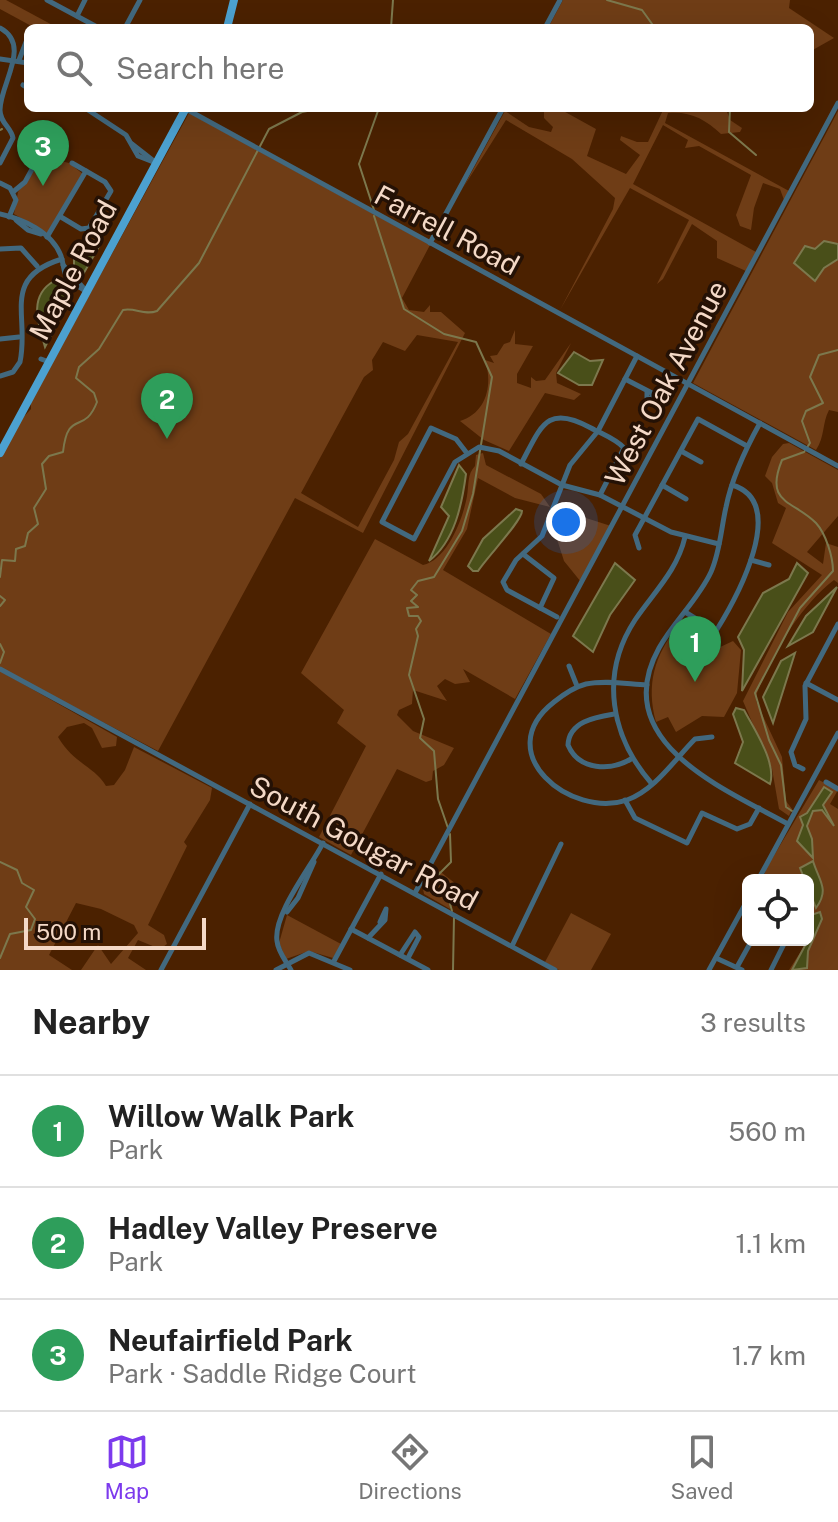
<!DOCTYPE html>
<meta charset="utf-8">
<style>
body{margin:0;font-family:"Public Sans",sans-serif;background:#f2f2f2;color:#222}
.controls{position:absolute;right:24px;bottom:24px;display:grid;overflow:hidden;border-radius:12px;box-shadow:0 8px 32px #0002}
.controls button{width:72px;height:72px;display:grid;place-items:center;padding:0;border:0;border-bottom:2px solid #e0e0e0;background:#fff;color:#222;font:40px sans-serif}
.scale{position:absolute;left:24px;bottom:20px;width:182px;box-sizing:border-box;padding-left:8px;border:4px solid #f4d9c7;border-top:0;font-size:22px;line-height:28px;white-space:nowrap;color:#f4d9c7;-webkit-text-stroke:6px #241105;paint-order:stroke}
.you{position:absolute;left:566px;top:522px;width:28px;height:28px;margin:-20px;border:6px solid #fff;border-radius:50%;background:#1a73e8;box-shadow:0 0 0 12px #1a73e833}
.badge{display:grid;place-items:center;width:52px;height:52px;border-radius:50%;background:#7c3aed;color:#fff;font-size:26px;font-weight:700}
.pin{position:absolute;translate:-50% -66px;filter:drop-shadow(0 2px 4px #0008)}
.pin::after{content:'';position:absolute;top:42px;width:28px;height:24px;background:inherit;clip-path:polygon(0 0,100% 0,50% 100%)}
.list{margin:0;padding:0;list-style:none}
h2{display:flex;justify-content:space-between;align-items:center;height:104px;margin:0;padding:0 32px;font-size:34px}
h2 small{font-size:26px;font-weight:400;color:#767676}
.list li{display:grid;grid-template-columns:52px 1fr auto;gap:24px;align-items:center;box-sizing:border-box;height:112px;padding:0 32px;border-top:2px solid #e0e0e0}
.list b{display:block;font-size:30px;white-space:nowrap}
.list p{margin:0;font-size:26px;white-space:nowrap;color:#767676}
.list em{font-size:26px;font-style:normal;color:#767676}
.icon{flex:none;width:44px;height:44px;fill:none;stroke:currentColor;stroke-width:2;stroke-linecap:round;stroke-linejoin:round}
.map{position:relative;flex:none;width:838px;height:970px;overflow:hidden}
.search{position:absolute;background:#fff;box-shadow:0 8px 32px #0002;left:24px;right:24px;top:24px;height:88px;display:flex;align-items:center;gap:20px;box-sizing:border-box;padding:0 28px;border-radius:12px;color:#767676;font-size:30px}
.sheet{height:440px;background:#fff}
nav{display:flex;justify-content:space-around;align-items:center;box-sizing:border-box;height:112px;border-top:2px solid #e0e0e0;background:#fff;font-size:22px;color:#767676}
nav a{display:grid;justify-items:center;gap:4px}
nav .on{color:#7c3aed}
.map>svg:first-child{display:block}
</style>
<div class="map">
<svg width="838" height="970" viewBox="0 0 838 970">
<rect width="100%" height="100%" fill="#4b2100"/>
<g fill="#6f3d16" fill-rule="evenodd">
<polygon points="0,0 6,0 58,28 35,28 0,9"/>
<polygon points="563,0 790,0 789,8 834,38 811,51 810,28 548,28"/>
<path d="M544,108H558L596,129L587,156L626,174L640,155L620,140L621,136L637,142H648L664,108L726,109L730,120L742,128L740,132L721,134C705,119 690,111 668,113L665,123L789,191L784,200L780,189L763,183L754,208L751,230L740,226L736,215L751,175L699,146L685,148L688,140L663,125L633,184L756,252L746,271L717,258V241L692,224L663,279L657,284L689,220L630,188L560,310L613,209L615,198L572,159L506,120L463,188L505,111L529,127L551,132L553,127L544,118Z"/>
<path d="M838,111V412L829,410C822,423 825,437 816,450L693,383Z"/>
<path d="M189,113L430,245L402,298L409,310L424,312L430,305V312H441L465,333L363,533L295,498L158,751L0,668V458L19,422L31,409V402ZM417,335L458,342L408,434L399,442L394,460L358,527L301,493L364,377L373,370L372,360L383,342L405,351Z"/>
<polygon points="57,160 69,163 83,174 47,233 14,214 18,192 39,161 52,168"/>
<path d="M515,330V344L533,346L517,374V383L531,388V377L536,381L545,380L571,343L556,373L557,383L581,394L574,400L545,393L509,451L484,440L460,421C487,413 493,384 485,360L494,363L490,356L497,355L504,344L510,342Z"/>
<path d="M789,443L838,470V516L807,552L823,564L826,543L838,547V583L834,580C800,606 772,654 757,693L756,701L782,757L786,801L792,809L789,816L779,809L772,769L743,701L788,612L822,575L772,543L786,508L778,503L772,483L765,476L772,457L783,444Z"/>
<path d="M483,453L486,465L541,494L550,507L515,498L478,478L467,529L443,570L551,634L515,699L463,669L470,682L455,684L445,679L437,686L447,701L413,690L412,704L399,710L397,715L413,731L454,748L444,765L433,771L432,780L426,782L397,769L351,855L319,837L366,746L337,723L344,710L301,673L375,539L423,565C447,560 463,519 467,496C469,485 467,474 475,466L476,455Z"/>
<polygon points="558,509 611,526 581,582 564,561 556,536 549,532"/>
<path d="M678,626L718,648L733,641L741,650L737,693L724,717L702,716L676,732L668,717L656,722C646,685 654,656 678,626Z"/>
<path d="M0,671L117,737L116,746L102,748L92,728L84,723L67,727L58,737C74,764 94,766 106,786L114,785L125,770L134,747L212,788L210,800L184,842L187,846L148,925L164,935L167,944L160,949L138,940L128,958L146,970H81L98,945L111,964L138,933L134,925L101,909L76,903L49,955L72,970H0Z"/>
<polygon points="819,780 838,790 830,804 838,809 838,970 789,970 808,940 808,880 763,880 766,869"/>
<polygon points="433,866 456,884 450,909 424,894 422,884"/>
<polygon points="571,913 611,934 591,970 559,970 545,962"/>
<polygon points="287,915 341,944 333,958 309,951 286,959 279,943"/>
</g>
<g fill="#494f19" stroke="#7c784d" stroke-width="2">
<polygon points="97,240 101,243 81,278 74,268 74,245"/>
<polygon points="824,241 838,244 838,259 824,268 815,281 794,263 805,246 815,249"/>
<path d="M54,281L64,286L69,300L45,347C38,323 28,296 54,281Z"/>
<polygon points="574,352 590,361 603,360 592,385 579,385 558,373"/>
<path d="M459,465L466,474C462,504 455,541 429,561L449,516L441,507Z"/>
<path d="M516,509L522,511C522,521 487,557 478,571H473L468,566L483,539Z"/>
<polygon points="615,563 635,580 610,615 593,652 573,636"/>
<polygon points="797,563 808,573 742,691 744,650 738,637 763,593 789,579"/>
<polygon points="837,587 813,632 788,646 806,616"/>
<polygon points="795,653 773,723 763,697 781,661"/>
<path d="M736,708L744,710C754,729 777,763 770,784L735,763L743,742L733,714Z"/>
<polygon points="824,787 832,792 823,805 834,826 822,810 813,811 807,826 812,839 813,858 797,841 803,825 800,817 807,813"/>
<path d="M813,861C819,881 830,889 816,908L800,868Z"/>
<polygon points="820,912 822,919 808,951 807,968 792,970 808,940 811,915"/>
</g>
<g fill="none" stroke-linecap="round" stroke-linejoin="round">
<g stroke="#7c784d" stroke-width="2">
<polyline points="607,0 642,10 655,28"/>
<polyline points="391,28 393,0"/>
<polyline points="730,108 729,132 756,155"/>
<polyline points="0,130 2,129"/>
<polyline points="374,210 359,164 379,108"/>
<polyline points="374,216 404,309 444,334 476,342 492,377 473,494 462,531 434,577 418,581 411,590 417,595 411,601 418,607 407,608 409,616 418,616 421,621 416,629 418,636 409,675 424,719 420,738 434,751 438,799 448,828"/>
<path d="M0,577L2,560L15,561L16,549L25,546L28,533L38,524L34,508L46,489L42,464L49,456L63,452C68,408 84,436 97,402L94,393L76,378L79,367L99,349L123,310C135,307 144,316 157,311L199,263L269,129L302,112L323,108"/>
<polyline points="0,596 5,600 0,606"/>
<polyline points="0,644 4,652 0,663"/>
<path d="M792,811L786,807L781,765L769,740L755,693L800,608L833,571C833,557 826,534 816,523C793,500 764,504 782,460L804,452L810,443L802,421L806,411L823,403L810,377L819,355L838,350"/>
<polyline points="450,834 451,862 434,879 433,888 449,900 452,911"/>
<polyline points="0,862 17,870 22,883 34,890 26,907 35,919 31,930 10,934 0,958"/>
<polyline points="453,970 454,917"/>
</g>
<g stroke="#42697f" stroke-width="5">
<polyline points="47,0 99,28"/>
<polyline points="77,16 85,0"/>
<path d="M0,28C32,45 0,84 0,110C0,123 11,127 13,138L0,163"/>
<polyline points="125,28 140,0"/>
<polyline points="545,28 560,0"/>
<polyline points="0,59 28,63"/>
<polyline points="19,60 28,37"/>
<polyline points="23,85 28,88"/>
<polyline points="85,108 126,135 138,156 156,163"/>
<polyline points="186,109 838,466"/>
<polyline points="132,144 155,162"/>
<polyline points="0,183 10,188 16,200 9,217"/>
<polyline points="13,192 25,182 43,149"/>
<path d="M0,214C23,219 52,232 61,256C64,265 63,272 68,280L87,292"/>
<polyline points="61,217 81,229 89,228 111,191 105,182 72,163"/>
<polyline points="16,220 28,230 41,234"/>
<polyline points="47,237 86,171"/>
<polyline points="430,243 503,108"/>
<polyline points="0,249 21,248 37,266"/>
<polyline points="63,265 87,292"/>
<polyline points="0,339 19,337"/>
<polyline points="41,359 49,362"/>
<path d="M0,376L13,372L20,362C30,316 0,278 62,259"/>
<polyline points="625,379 652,393 653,398 647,399 647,391"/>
<path d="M760,423C745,450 732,477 726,507C721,529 720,552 711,572C698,600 674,621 659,648C607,742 725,789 788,824"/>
<polyline points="681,451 701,462"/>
<polyline points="466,452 456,439 431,428 382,522 414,539 455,462 479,447 499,451 562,485 600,495 671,532 719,544"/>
<path d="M521,464C541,427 546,403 591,428C602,434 616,439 624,448L600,495"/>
<polyline points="662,485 686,499"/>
<polyline points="639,548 635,535 698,419 747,446"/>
<polyline points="523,554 554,578 540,608"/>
<polyline points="751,560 769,565"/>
<path d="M685,612L716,631C736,599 790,502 732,485"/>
<polyline points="557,617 507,590 503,582 516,560 542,536 570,465 598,431 637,356"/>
<polyline points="569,666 577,686"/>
<polyline points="0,669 555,970"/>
<polyline points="806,683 838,700"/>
<path d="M647,685C627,684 606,680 586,684C574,687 564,694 554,702C489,753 571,819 627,800C655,790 675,759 695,739L712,737"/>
<path d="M614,714C596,717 569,721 568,745C579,771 611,771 631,759"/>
<polyline points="803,769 795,765 791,752 806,719 805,686 838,624"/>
<polyline points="826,782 838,789"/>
<path d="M652,784C611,737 599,675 635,620C654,592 677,571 685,537"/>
<polyline points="625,800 635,818 687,843 702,813 737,829 750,824 759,808"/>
<polyline points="758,880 838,733"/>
<polyline points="415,893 838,103"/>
<polyline points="287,912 298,898 314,862"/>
<polyline points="351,929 428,970"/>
<polyline points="368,938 385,920 386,909 380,922"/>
<polyline points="512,946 561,844"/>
<polyline points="400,955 415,932 419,937 408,958"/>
<polyline points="716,958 742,970"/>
<polyline points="334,961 381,874"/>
<polyline points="737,967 752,940"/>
<polyline points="161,970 250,804"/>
<polyline points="276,970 309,953 350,970"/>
<path d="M291,970C286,961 278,952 277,941C273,914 311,867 323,843"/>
<polyline points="709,970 748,899"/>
<polyline points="771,970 786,940"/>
</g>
<g stroke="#4ca1d0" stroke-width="8">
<polyline points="227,28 234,0"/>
<polyline points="0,453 186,108"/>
</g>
</g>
<g text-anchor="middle" stroke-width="7" stroke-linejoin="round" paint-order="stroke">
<g font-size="28" fill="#f4d9c7" stroke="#241105">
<text transform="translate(447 230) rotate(28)" y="10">Farrell Road</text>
<text transform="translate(73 270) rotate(-62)" y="10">Maple Road</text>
<text transform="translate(666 383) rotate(-62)" y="10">West Oak Avenue</text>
<text transform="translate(364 843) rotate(28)" y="10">South Gougar Road</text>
</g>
</g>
</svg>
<div class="controls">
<button><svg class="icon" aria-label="locate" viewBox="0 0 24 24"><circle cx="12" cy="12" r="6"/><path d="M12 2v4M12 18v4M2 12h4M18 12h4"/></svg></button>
</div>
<div class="scale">500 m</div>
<div class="you"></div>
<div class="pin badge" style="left:695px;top:682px;background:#2e9e5b">1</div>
<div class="pin badge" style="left:167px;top:439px;background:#2e9e5b">2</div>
<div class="pin badge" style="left:43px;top:186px;background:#2e9e5b">3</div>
<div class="search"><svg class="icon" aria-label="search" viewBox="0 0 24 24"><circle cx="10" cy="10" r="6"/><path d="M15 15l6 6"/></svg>Search here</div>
</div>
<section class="sheet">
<h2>Nearby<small>3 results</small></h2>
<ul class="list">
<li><span class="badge" style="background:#2e9e5b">1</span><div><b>Willow Walk Park</b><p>Park</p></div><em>560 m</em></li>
<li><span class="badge" style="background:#2e9e5b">2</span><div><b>Hadley Valley Preserve</b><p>Park</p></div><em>1.1 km</em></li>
<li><span class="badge" style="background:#2e9e5b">3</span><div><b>Neufairfield Park</b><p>Park · Saddle Ridge Court</p></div><em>1.7 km</em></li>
</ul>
</section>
<nav>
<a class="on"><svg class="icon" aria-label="map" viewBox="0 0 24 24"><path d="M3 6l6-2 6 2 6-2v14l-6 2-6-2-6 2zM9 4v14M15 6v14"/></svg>Map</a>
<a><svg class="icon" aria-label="directions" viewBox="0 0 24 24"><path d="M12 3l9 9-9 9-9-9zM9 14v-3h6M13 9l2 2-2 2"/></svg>Directions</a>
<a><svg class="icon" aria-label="saved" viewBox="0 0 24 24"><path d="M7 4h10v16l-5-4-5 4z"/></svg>Saved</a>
</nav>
